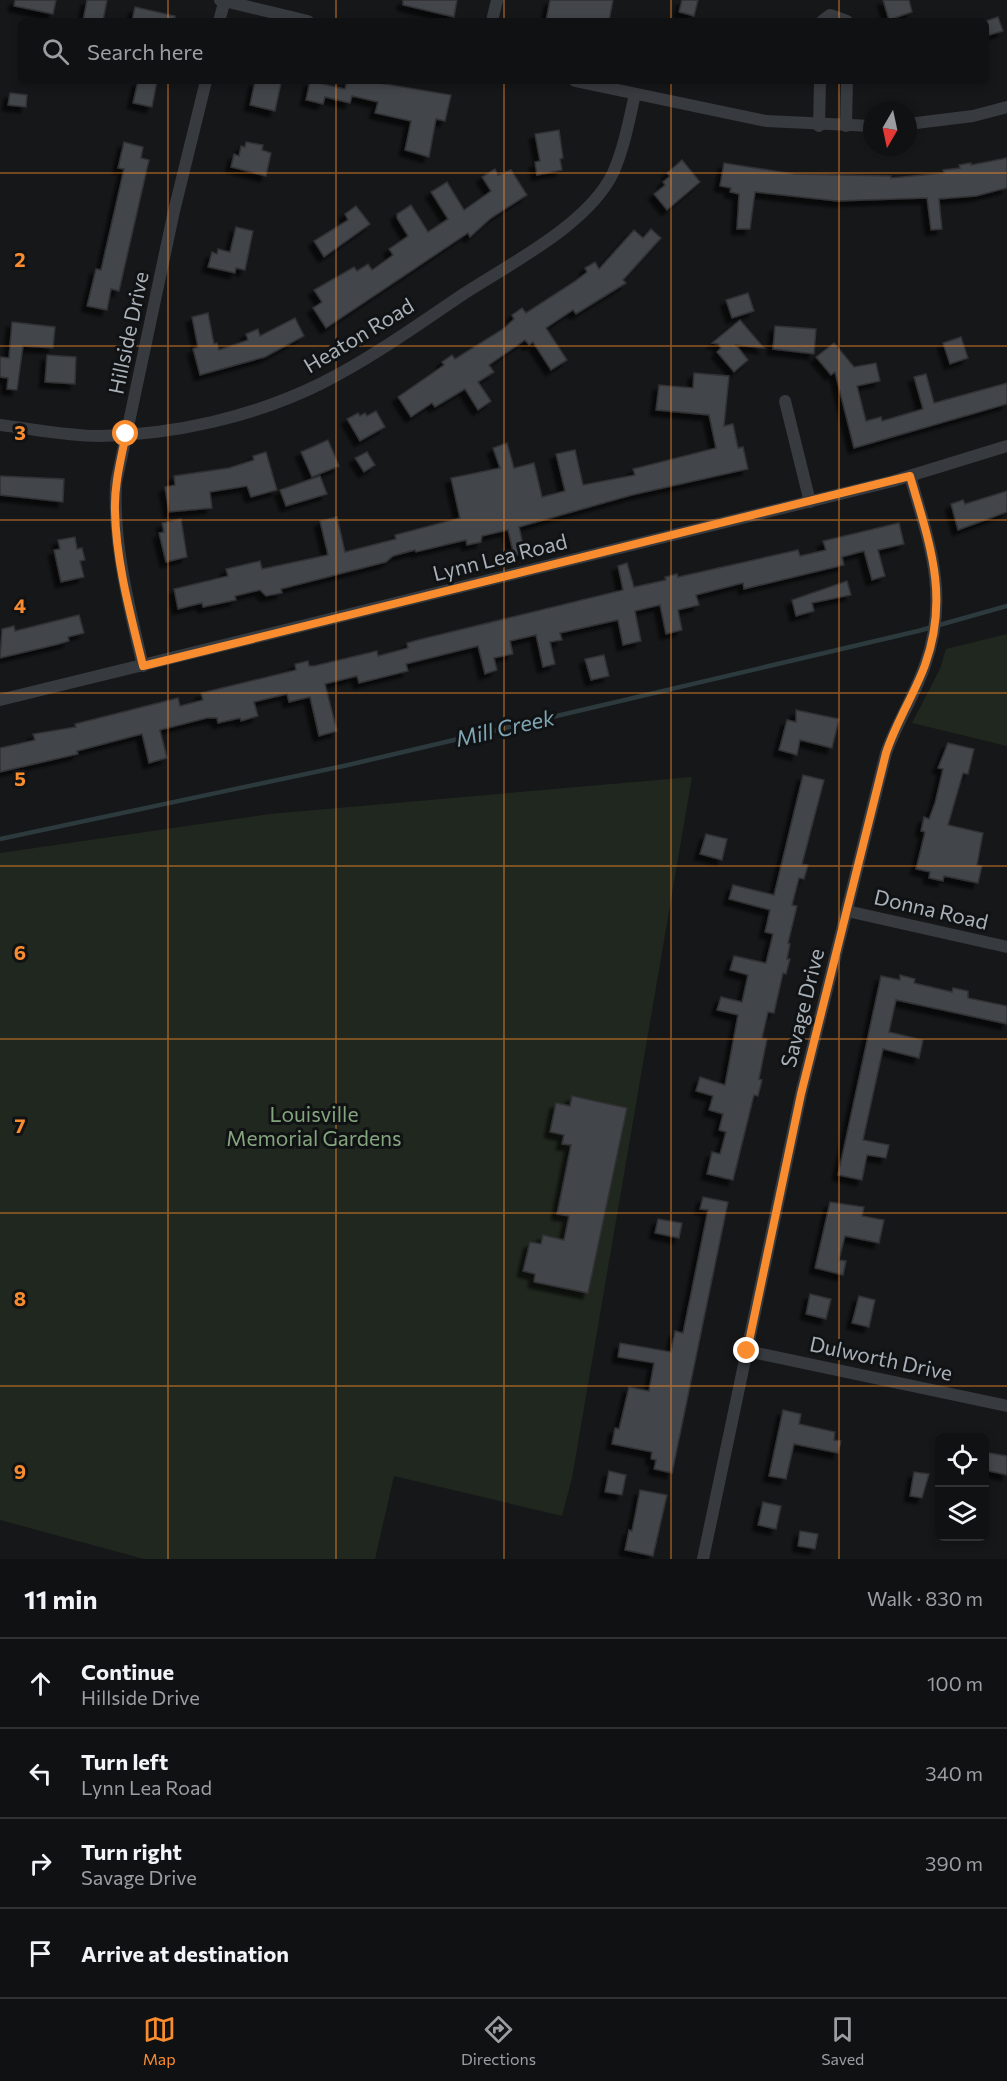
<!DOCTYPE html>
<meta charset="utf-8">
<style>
body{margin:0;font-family:Commissioner,sans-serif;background:#1e1f21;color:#f1f3f6}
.controls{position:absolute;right:18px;bottom:18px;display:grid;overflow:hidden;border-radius:9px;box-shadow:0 3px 9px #0003}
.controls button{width:54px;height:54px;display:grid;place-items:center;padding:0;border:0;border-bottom:2px solid #303133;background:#101113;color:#f1f3f6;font:30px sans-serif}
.compass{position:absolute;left:863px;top:102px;width:54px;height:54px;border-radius:50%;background:#101113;box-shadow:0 3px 9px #0003;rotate:189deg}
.stop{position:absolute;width:18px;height:18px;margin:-14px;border:4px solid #f98c2e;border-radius:50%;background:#fff}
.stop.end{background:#f98c2e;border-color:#fff;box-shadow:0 2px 6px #0008}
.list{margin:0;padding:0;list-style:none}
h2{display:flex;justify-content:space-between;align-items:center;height:78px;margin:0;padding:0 24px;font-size:26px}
h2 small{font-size:20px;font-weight:400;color:#9c9da0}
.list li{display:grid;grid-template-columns:39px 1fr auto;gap:18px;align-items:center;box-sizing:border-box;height:90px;padding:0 24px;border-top:2px solid #303133}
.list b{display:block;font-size:22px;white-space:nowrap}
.list p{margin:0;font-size:20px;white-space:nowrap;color:#9c9da0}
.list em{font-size:20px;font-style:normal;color:#9c9da0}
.icon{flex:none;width:33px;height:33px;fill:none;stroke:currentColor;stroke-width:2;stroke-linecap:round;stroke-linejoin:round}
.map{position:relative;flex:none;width:1007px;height:1559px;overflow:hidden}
.search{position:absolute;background:#101113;box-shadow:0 3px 9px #0003;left:18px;right:18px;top:18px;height:66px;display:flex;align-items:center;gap:15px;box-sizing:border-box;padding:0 21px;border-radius:9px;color:#9c9da0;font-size:22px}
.sheet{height:438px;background:#101113}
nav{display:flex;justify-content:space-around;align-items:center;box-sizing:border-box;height:84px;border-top:2px solid #303133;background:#101113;font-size:16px;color:#9c9da0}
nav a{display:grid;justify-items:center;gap:3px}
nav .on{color:#f98c2e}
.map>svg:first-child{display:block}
</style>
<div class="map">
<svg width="1007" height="1559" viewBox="0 0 1007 1559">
<defs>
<filter id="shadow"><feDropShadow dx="-5.5" dy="5.5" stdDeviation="1.5" flood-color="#0009"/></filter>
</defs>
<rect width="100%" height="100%" fill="#161719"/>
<g fill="#1f271e">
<polygon points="1007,634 1007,746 912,723 940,669 946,649"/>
<polygon points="692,777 572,1478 562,1516 394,1476 375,1559 144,1559 0,1520 0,853 269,814"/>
</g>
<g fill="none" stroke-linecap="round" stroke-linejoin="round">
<polyline stroke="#2c393d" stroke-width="4.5" points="0,839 348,765 918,631 1007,606"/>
</g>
<g fill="#424549" stroke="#303135" stroke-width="1.5" filter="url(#shadow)">
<polygon points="15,0 56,0 53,14 14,6"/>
<polygon points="87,0 107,0 103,21 83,21"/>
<polygon points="403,0 457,0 454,17 403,5"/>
<polygon points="550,0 613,0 609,21 546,21"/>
<polygon points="682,0 698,0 694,16 679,12"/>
<polygon points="883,0 909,0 912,12 889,20"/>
<polygon points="135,7 175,16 175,21 132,21"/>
<polygon points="998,17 1003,31 989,35 986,21"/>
<polygon points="138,81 157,81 152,107 133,103"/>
<polygon points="255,81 281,83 275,111 250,105"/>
<polygon points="310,81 345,89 347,81 367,81 451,95 445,121 436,119 429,157 405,150 411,121 375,113 378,102 352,96 350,103 325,97 323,104 306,100"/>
<polygon points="10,93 27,95 26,107 8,105"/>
<polygon points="559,130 563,158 560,159 562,170 537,175 535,162 540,161 535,134"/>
<polygon points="124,142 143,147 141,158 149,160 119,291 111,289 107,310 87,306 96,269 101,270 124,169 118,168"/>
<polygon points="246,142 263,145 262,150 271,153 266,176 231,167 234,154 239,156 241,146 245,147"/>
<polygon points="1007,158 1007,188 976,196 939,199 942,229 931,230 927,198 837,201 755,192 750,229 737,229 739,194 730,192 731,188 720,186 724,163 794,174 891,176 891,178 944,173 943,170 960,168 959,165 971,163 971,165"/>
<polygon points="682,160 700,182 667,210 654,194 665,185 663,182 670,176 667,173"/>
<polygon points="495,169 498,175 511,170 527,195 491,218 470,237 468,233 326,328 313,308 322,302 314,290 354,267 357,271 368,264 372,270 393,255 389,249 408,236 397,218 397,214 411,205 428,232 448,219 431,192 447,182 464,210 491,191 482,177"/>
<polygon points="356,206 370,224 324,257 314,241 348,220 345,214"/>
<polygon points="236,227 253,231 245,270 236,268 235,273 208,267 212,252 217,254 218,249 230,252"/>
<polygon points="651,229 661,238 623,280 626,283 576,314 573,310 546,328 567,360 551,370 533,342 529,345 525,340 489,365 494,372 478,382 491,401 478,410 465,389 435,407 432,403 411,417 398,397 444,365 442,362 452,355 455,359 503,329 514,319 512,315 522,308 526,313 574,282 587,272 585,268 595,262 599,269 634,230 643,238"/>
<polygon points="748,293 754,311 732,318 726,300"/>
<polygon points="208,313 214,344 217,343 219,350 248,340 246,334 258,329 260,336 295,318 304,336 265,357 200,375 193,349 198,347 192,317"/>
<polygon points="740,320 764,348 736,345 748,360 734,372 717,352 721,348 718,344 712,343"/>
<polygon points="12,322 55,327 53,348 23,346 17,390 7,389 8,378 0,377 0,357 9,358"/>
<polygon points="775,326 816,329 814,354 773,349"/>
<polygon points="961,337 968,358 950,364 943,343"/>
<polygon points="834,343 854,367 876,363 880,381 857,386 866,421 881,417 882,421 923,409 914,377 926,374 934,403 1007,383 1007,404 854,448 835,372 831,375 816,357"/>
<polygon points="47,355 76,357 75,384 45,382"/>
<polygon points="694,373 729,376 724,426 733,424 738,448 743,447 748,469 632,495 519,527 525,553 514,556 508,530 482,536 481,542 467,545 466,540 416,552 415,550 393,556 386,562 281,589 282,593 266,596 260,590 235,596 236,600 203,607 202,603 178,609 174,589 228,576 226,569 260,561 262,569 328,555 320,521 337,517 345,552 396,539 395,535 460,518 451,478 500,468 493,448 507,443 514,468 534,463 542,497 565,491 556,454 575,450 583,485 635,475 633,469 716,448 709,415 656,410 659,385 693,388"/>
<polygon points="376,411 385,427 360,441 347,419 358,413 360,416 365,413 367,416"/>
<polygon points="328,440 339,466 312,477 301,452"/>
<polygon points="266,452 277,490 251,497 247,486 210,492 212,508 169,512 165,487 175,485 174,476 229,468 254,460 253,456"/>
<polygon points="367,452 375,465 364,472 355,458"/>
<polygon points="0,476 64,479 63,502 0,495"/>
<polygon points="320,476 327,494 286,506 280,490"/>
<polygon points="1007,491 1007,512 958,530 951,504 963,500 965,504"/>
<polygon points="181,519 187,557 166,562 159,533 164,532 162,523"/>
<polygon points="899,523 904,544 878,550 885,576 872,580 864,551 842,557 844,565 744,589 743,583 696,595 699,605 678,610 682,630 666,634 660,605 635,611 641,641 623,645 618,620 560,633 562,640 550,642 555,664 543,667 536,635 510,641 513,654 494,658 497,670 485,674 478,646 406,664 408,671 359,683 357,676 325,684 337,731 319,736 310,697 289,702 287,694 254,702 258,716 241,721 240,718 218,723 217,718 207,718 160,730 167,758 149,763 142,734 77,751 78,754 0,772 0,748 35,740 33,734 76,727 75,724 178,698 180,706 203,700 201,693 296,670 295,664 308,661 309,666 314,666 377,651 378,656 408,648 407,643 422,639 623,590 618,566 627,563 634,587 666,580 665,577 677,574 678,577 798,550 800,556 826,550 823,541"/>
<polygon points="75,537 77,549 82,548 85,560 80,561 84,577 61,582 54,550 60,549 58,540"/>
<polygon points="847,581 851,595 812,603 814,611 796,616 792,600"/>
<polygon points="79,615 84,633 68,637 69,641 59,644 0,658 2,629 14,626 15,631"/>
<polygon points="604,655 609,676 591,680 585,659"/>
<polygon points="796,710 839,719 832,748 800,740 797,755 779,750 787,720 796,722"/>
<polygon points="948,743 974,749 968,774 963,773 948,825 983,833 977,865 982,866 978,883 944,876 943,881 929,878 930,872 916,869 925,832 921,831 924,817 929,819 935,803 943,769 938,768"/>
<polygon points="803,775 824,780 802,864 808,865 804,879 799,878 792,905 797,906 788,943 790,944 787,959 790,959 786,974 783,973 774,1013 768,1012 762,1038 767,1039 759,1079 762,1080 758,1096 754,1095 733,1180 707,1174 712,1152 720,1154 726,1132 719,1130 723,1114 709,1110 713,1096 696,1091 700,1077 725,1085 738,1015 717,1010 721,997 742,1002 748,975 730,970 734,956 766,963 773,934 765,932 770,910 729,899 733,885 774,895"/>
<polygon points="706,834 727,839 722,860 700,854"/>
<polygon points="900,975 915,979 914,983 952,992 953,988 968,991 968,998 1007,1006 1007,1024 896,1000 889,1032 923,1040 919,1058 883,1049 863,1140 889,1145 886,1158 867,1155 862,1180 838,1175 881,976 900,980"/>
<polygon points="572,1096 627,1108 588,1293 534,1282 535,1274 523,1271 530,1242 541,1244 543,1235 564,1240 569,1216 557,1214 571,1145 562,1144 564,1135 550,1132 556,1103 570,1106"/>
<polygon points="703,1197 728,1202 672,1473 654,1469 656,1460 651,1459 652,1452 612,1444 615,1428 619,1429 629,1387 649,1391 654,1363 618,1357 620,1343 671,1352 675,1331 683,1333 708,1210 700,1209"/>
<polygon points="830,1202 864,1207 862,1216 884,1220 879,1243 845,1236 839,1260 846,1261 843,1275 815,1268"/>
<polygon points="658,1219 682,1223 679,1238 655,1233"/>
<polygon points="810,1294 831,1299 826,1319 806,1314"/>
<polygon points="859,1296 875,1300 869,1327 852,1323"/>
<polygon points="783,1410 801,1414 799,1424 835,1432 834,1440 841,1441 838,1453 794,1444 786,1479 769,1476"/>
<polygon points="984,1452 1007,1456 1007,1475 984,1470"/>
<polygon points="609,1471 626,1475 622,1495 605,1492"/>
<polygon points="914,1472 929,1474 922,1498 910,1496"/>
<polygon points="640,1490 667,1495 653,1556 625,1550 629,1530 632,1531"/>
<polygon points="763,1502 781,1506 776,1529 758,1525"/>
<polygon points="800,1531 818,1534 815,1549 798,1546"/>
</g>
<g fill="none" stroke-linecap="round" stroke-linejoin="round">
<g stroke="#373a3e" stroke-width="12">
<polyline points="220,0 308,21"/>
<polyline points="219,21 225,0"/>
<polyline points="492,21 497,0"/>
<polyline points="822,21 830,15 847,21"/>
<polyline points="575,81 766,121 872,126"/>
<polyline points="908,124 973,116 1007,107"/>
<polyline points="819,126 820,81"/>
<polyline points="846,126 847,81"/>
<polyline points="785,401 810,502"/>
<path d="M0,425C33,429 67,436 99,436C173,435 253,417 320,384C370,359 416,326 462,295C509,264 588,225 613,173C624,148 629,121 635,94"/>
<path d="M143,666C129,606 113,546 116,483L174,211L206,81"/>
<polyline points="0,700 893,481 1007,446"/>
<polyline points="847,911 1007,947"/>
<polyline points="747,1351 1007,1406"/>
<path d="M703,1559L801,1094L886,753C897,722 915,695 925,665C950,596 929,542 910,476"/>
</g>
</g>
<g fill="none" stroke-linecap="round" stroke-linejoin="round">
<path stroke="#f98c2e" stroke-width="8" d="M126,434C121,459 114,485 115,511C116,563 131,616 143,666L910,476C929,542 950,596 925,665C914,695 896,722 886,753L801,1094L747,1351"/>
</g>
<path fill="none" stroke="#f98c2e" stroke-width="1.5" stroke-opacity="0.55" d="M168,0V21M336,0V21M504,0V21M671,0V21M839,0V21M168,81V1559M336,81V1559M504,81V1559M671,81V1559M839,81V1559M0,173H1007M0,346H1007M0,520H1007M0,693H1007M0,866H1007M0,1039H1007M0,1213H1007M0,1386H1007"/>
<g text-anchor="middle" stroke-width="6" stroke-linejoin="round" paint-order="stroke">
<g font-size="21" fill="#a8b1b9" stroke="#111214">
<text transform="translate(129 333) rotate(-78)" y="7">Hillside Drive</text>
<text transform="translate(359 336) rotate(-31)" y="7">Heaton Road</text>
<text transform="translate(500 558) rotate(-14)" y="7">Lynn Lea Road</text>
<text transform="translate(931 910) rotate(13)" y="7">Donna Road</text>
<text transform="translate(803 1008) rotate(-76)" y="7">Savage Drive</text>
<text transform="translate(881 1359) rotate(12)" y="7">Dulworth Drive</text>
</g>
<g font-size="21" fill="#84a57e" stroke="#111214">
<text x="314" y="1122">Louisville<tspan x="314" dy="24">Memorial Gardens</tspan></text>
</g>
<g font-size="22" font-style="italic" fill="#7ea6b5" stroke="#111214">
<text transform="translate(505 728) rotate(-13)" y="8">Mill Creek</text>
</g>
</g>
<g font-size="20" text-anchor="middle" font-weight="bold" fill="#f98c2e" stroke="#111214" stroke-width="6" stroke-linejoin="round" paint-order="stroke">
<text x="20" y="267">2</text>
<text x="20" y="440">3</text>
<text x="20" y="613">4</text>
<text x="20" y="786">5</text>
<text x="20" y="960">6</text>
<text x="20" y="1133">7</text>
<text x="20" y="1306">8</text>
<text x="20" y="1479">9</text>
</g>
</svg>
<div class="controls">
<button><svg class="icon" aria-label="locate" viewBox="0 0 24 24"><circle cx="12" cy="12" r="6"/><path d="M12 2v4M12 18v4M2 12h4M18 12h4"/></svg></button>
<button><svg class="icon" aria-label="layers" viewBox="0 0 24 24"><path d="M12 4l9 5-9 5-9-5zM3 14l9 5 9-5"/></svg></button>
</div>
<svg class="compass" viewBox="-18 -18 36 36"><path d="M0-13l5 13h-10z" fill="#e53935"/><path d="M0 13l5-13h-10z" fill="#9c9da0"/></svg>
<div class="stop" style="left:126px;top:434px"></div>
<div class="stop end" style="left:747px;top:1351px"></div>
<div class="search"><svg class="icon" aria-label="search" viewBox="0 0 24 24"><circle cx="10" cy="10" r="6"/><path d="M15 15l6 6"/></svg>Search here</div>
</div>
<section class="sheet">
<h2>11 min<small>Walk · 830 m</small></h2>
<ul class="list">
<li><svg class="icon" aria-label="ahead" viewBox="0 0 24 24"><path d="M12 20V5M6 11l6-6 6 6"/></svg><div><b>Continue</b><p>Hillside Drive</p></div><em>100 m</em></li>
<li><svg class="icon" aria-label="left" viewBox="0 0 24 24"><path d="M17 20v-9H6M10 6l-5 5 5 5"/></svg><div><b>Turn left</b><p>Lynn Lea Road</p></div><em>340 m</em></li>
<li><svg class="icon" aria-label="right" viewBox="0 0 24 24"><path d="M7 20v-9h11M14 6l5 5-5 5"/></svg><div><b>Turn right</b><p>Savage Drive</p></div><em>390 m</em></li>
<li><svg class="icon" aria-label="arrive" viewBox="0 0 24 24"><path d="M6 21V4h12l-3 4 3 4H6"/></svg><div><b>Arrive at destination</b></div></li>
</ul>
</section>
<nav>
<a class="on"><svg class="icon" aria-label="map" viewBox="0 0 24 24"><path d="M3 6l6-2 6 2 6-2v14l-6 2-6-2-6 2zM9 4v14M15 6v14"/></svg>Map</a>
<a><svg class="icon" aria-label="directions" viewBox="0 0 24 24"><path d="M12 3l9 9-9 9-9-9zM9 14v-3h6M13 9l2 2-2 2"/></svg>Directions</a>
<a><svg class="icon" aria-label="saved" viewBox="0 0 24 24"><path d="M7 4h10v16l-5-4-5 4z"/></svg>Saved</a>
</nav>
